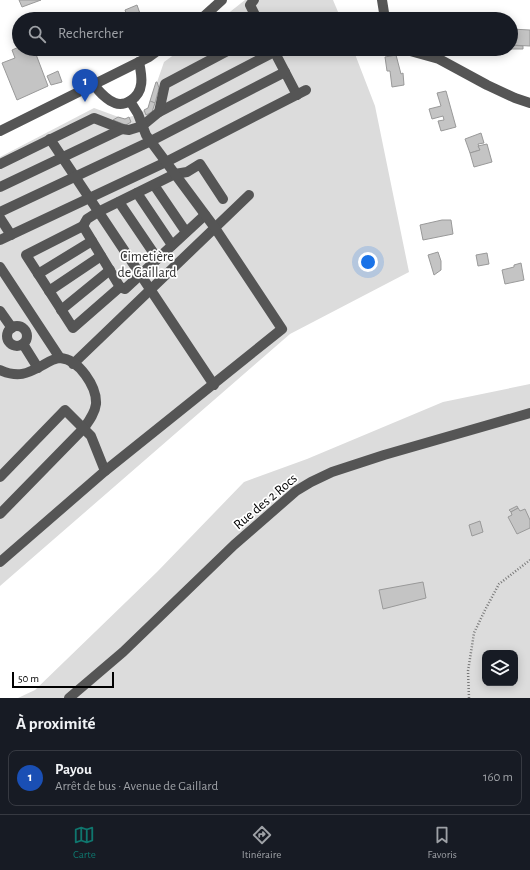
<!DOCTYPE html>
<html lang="fr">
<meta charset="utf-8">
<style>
body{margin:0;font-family:"Alegreya Sans",sans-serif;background:#242831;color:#f1f3f6}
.controls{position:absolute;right:12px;bottom:12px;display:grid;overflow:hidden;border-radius:8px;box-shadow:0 2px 10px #0003}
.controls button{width:36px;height:36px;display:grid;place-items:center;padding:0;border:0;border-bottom:1px solid #363941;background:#171b24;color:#f1f3f6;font:20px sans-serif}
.scale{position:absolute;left:12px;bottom:10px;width:102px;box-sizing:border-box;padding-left:4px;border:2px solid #000;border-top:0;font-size:11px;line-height:14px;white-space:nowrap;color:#000;-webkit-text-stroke:3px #fff;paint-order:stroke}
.you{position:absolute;left:368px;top:262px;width:14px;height:14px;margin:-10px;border:3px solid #fff;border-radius:50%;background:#1a73e8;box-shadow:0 0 0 6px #1a73e833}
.badge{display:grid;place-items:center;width:26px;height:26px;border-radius:50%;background:#0f766e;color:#fff;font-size:13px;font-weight:700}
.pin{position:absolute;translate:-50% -33px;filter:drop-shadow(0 1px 2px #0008)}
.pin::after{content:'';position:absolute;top:21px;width:14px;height:12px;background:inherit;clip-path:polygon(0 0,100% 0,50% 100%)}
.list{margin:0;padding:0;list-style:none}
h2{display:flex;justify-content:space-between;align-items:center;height:52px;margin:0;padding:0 16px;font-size:17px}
h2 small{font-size:13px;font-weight:400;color:#9ea1a6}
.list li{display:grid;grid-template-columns:26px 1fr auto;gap:12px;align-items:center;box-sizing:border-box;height:56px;margin:0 8px 8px;padding:0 8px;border:1px solid #363941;border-radius:8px}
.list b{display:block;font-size:15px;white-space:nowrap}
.list p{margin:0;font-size:13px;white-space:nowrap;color:#9ea1a6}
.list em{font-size:13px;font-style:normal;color:#9ea1a6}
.icon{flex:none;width:22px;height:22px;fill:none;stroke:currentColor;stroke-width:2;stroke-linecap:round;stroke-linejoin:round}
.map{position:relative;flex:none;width:530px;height:698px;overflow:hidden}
.search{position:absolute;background:#171b24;box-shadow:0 2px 10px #0003;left:12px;right:12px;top:12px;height:44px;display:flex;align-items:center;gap:10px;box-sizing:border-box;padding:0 14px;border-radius:22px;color:#9ea1a6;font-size:15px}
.sheet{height:116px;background:#171b24}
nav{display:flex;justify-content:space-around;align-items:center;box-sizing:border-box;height:56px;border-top:1px solid #363941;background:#171b24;font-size:11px;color:#9ea1a6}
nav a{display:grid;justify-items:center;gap:2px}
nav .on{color:#0f766e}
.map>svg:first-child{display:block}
</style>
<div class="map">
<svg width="530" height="698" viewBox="0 0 530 698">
<rect width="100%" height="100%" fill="#fff"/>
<g fill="#dcdcdc" fill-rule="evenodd">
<polygon points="245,0 333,0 341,19 221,19"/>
<polygon points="182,49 353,49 375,106 409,272 290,334 0,586 0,157 94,108 124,119 138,114 148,108 164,62"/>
<path d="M530,384V698H18L35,690L157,572L244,482L307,459L443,402ZM485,653H515V683H485Z"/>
</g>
<g fill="#c4c4c4" stroke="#999">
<polygon points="19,0 41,0 22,7"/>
<polygon points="137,5 142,19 128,19 125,10"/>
<polygon points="511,29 530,30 530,46 511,45"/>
<polygon points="511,45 523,46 523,49 511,49"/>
<polygon points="19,47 19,49 34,49 48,86 17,100 2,63 15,58 12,50"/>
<polygon points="396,55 401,74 403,73 404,85 392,87 390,71 387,71 385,57"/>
<polygon points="58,71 62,82 51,85 47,76"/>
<polygon points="156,82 157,82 159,88 155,103 150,101"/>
<polygon points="446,91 456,127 441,131 438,121 444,120 443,116 432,119 429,109 441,106 437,93"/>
<polygon points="150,101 155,103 152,112 146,115 144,110 148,108"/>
<polygon points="118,117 125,119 129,117 131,122 126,125 113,120"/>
<polygon points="481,133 484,143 478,144 480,150 470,153 465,139"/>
<polygon points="487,144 492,162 474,167 470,153 480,150 478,146"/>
<polygon points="442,220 451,220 453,234 423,240 420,225"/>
<polygon points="438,252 441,261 441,270 434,275 428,255"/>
<polygon points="487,253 489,264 478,266 476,255"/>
<polygon points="521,263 524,280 505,284 502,270 514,267 514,265"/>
<polygon points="517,506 518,508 511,512 509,510"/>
<polygon points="518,508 520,511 525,509 530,520 530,528 517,534 508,517 512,515 511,512"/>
<polygon points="480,521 483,532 472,536 469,525"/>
<polygon points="423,582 426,598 383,609 379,590"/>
</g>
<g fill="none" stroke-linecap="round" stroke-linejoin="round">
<polyline stroke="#777" stroke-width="2.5" stroke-dasharray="1 2" stroke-linecap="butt" points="469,698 468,671 474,633 485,610 499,584 530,560"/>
<g stroke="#555" stroke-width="10">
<polyline points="254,0 250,5 257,19"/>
<polyline points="382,0 385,19"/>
<polyline points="201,19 222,0"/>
<polyline points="327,19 331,18"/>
<polyline points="273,49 297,95"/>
<polyline points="403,49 439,59 487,85 515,98 530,103"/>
<path d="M93,84C99,91 106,100 115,103C120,105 125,104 130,101C145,92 142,76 139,62"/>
<polyline points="159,112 274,52"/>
<polyline points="0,131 149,57 160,49"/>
<polyline points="50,139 214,385"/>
<polyline points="0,164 94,118 122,129 129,130 142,126 159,112 165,84 231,49"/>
<polyline points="154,185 186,232"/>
<polyline points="0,187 122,129"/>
<polyline points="137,193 172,245"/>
<polyline points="119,202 157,258"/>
<polyline points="0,212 151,141 285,72"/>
<polyline points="205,215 125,289 120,287 73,328 26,255 83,226 87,219 98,212 175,174 187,172 200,164 223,199"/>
<polyline points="0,218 11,235"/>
<polyline points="83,226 120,287"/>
<polyline points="0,240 166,162 306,90"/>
<polyline points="0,267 60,358"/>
<polyline points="38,274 92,241"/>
<polyline points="49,291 101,256"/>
<polyline points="61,310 110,270"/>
<polyline points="0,311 12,328"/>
<circle cx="17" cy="336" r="10"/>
<polyline points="23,344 38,368"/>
<polyline points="73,364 249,195"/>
<path d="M0,370C18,378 27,374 43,365C48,362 55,358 60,358C79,359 97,387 96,404C95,413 89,421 84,428L0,514"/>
<polyline points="0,477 65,410 91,436 105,471"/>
<polyline points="0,562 105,471 282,329 215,228 146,135 138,114 130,101"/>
<polyline points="69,698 123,652 234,545 296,491 311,482 332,472 384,455 530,413"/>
</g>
</g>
<g text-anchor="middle" stroke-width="3.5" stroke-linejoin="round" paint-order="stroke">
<g font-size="14" fill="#333" stroke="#fff">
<text x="147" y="261">Cimetière<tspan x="147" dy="16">de Gaillard</tspan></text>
</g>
<g font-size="14" fill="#000" stroke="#fff">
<text transform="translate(265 501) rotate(-40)" y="5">Rue des 2 Rocs</text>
</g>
</g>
</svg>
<div class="controls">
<button><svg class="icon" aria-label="layers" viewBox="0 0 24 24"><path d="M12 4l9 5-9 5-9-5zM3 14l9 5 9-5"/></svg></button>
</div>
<div class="scale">50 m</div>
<div class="you"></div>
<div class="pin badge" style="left:85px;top:102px;background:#1a4fb4">1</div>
<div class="search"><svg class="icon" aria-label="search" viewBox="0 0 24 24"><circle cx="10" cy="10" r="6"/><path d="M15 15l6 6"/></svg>Rechercher</div>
</div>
<section class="sheet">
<h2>À proximité<small></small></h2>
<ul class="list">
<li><span class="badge" style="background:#1a4fb4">1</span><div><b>Payou</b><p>Arrêt de bus · Avenue de Gaillard</p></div><em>160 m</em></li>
</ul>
</section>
<nav>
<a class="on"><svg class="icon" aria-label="map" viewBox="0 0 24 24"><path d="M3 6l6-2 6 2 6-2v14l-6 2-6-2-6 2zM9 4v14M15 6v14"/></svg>Carte</a>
<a><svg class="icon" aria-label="directions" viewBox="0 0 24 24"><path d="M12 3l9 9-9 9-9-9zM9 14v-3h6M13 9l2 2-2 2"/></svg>Itinéraire</a>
<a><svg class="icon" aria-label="saved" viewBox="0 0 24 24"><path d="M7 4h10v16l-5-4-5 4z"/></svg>Favoris</a>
</nav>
